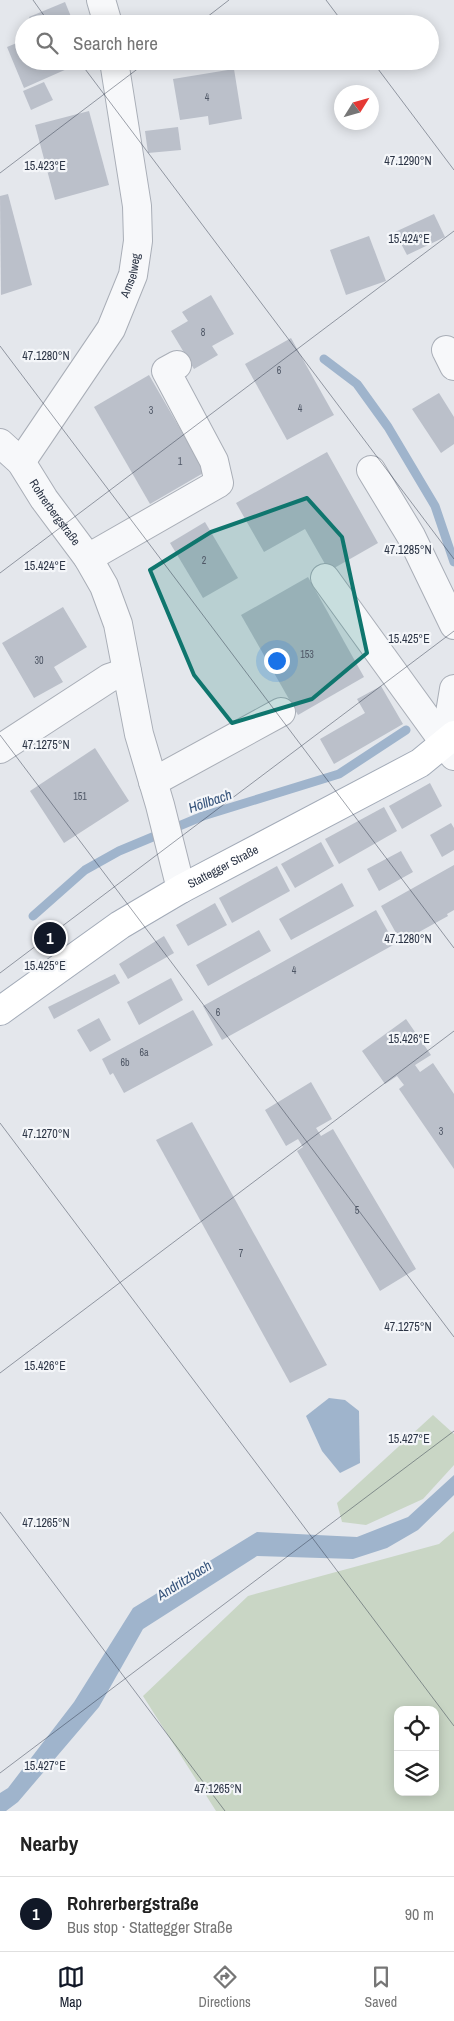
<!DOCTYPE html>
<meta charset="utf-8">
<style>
body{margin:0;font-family:"Archivo Narrow",sans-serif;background:#f6f6f6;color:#222}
.controls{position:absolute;right:15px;bottom:15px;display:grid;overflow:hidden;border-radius:10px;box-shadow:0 2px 12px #0003}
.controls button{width:45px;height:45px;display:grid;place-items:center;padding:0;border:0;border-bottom:1px solid #e0e0e0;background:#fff;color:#222;font:25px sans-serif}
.compass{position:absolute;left:334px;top:85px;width:45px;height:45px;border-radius:50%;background:#fff;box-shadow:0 2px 12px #0003;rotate:53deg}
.you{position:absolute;left:276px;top:660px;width:18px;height:18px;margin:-12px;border:4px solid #fff;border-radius:50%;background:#1a73e8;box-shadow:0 0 0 8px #1a73e833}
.badge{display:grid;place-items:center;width:32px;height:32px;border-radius:50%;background:#111827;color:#fff;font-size:16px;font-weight:700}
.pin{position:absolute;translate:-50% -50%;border:2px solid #fff;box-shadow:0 1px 5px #0006}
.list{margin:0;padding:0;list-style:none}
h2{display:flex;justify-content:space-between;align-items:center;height:65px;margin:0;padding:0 20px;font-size:21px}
h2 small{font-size:16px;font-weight:400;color:#767676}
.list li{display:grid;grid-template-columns:32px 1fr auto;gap:15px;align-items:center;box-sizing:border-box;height:75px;padding:0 20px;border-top:1px solid #e0e0e0}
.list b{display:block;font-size:19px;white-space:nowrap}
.list p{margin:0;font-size:16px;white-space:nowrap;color:#767676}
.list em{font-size:16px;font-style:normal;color:#767676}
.icon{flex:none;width:28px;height:28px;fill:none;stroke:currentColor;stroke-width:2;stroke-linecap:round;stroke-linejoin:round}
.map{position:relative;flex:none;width:454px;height:1811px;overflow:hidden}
.search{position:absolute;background:#fff;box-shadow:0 2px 12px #0003;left:15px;right:15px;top:15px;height:55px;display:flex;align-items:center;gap:12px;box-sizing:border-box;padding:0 18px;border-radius:28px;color:#767676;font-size:19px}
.sheet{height:140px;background:#fff}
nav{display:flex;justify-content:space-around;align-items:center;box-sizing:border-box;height:70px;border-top:1px solid #e0e0e0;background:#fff;font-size:14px;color:#767676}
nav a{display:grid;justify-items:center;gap:2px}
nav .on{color:#111827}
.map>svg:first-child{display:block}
</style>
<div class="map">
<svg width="454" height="1811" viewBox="0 0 454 1811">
<rect width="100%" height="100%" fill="#e4e7ec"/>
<g fill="#c9d6c5" fill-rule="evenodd">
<polygon points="433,1415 454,1434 454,1465 423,1499 366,1525 342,1522 337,1503"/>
<path d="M454,1531V1811H216L143,1696L248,1596L439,1544ZM398,1710H435V1792H398Z"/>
</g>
<g fill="#9fb4cc">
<polygon points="329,1398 345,1400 359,1411 360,1463 340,1473 322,1451 306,1416"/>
<polygon points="454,1475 454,1495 418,1530 387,1548 353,1559 257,1556 143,1629 99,1707 18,1802 6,1811 0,1811 0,1793 8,1788 74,1702 133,1608 257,1532 357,1537 408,1517"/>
</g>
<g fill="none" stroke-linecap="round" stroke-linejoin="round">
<g stroke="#9fb4cc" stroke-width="9">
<polyline points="324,359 357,384 388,427 435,506 454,562"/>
<polyline points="33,916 85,870 119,851 203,816 339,774 406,730"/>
</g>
</g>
<g fill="#bbc0ca">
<polygon points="65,2 74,24 32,24 29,17"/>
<polygon points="24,40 24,61 85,61 24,88 7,47"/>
<polygon points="234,69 242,119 209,125 208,116 180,120 173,79"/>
<polygon points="44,82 53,100 31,110 23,91"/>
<polygon points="89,111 109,185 55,200 35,125"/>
<polygon points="178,127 181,150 148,153 145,131"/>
<polygon points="8,194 32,285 1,295 0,196"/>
<polygon points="434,214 445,237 407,255 395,232"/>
<polygon points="369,236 386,281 346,295 330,250"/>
<polygon points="211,295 234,334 212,346 218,355 194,369 171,331 188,321 182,312"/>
<polygon points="291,338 334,415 287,440 245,364"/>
<polygon points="149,375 205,472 150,504 94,407"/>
<polygon points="439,393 454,417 454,444 441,453 412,409"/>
<polygon points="327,452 378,543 329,571 305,529 264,552 236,503"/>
<polygon points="205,522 238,578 203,598 170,543"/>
<polygon points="308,577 364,677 298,715 241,615"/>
<polygon points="63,607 87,647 54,667 63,682 34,698 2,643"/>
<polygon points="381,686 403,724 334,764 320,739 365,713 357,699"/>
<polygon points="95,748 129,801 64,843 30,791"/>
<polygon points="430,783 442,806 402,829 389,806"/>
<polygon points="384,807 397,831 339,864 325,839"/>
<polygon points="451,823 454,828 454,850 442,857 430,835"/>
<polygon points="321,842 334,866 295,888 281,864"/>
<polygon points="401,851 413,872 379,891 367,869"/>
<polygon points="454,865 454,910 447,914 448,916 401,942 381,906"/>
<polygon points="277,866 290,891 232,923 219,898"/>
<polygon points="342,883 354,906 291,940 279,919"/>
<polygon points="215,903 227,925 188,946 176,925"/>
<polygon points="376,910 395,944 222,1040 203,1006"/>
<polygon points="259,930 271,951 208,986 196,965"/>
<polygon points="164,936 174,953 128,979 119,964"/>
<polygon points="115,974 120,983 54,1019 48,1007"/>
<polygon points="171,978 183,1000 139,1025 127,1002"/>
<polygon points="193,1010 213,1045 124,1093 113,1073 110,1075 102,1059"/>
<polygon points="99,1018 111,1040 90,1052 77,1030"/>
<polygon points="406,1019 431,1055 415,1065 420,1072 433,1063 454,1094 454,1169 399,1089 404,1085 397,1076 385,1084 362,1051"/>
<polygon points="311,1082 332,1119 316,1128 321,1136 333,1129 416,1269 380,1291 297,1151 303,1147 298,1139 286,1146 265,1110"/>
<polygon points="192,1122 327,1365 290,1383 156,1140"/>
</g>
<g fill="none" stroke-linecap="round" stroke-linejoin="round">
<defs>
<g id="minor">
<polyline points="101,0 108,24"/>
<polyline points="446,350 454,366"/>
<path id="s1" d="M0,443L21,462L44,499L88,558L104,586L118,624L139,734L160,805L181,889"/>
<path id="s2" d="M21,462L111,329L133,275L138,241L137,206L114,61"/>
<polyline points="371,470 411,536 454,625"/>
<polyline points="88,558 219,483 214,461 166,371 177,365"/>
<polyline points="325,578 454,756"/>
<polyline points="445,743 454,689"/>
<polyline points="0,749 109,678 127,672"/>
<polyline points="153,782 281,712"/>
</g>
<g id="major">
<path id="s3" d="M0,1011L120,925L181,889L420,763L454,735"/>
</g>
</defs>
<use href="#minor" stroke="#a9aeb7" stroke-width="30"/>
<use href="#major" stroke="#a3abb8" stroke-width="30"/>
<use href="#minor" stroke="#f7f8fa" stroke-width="28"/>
<use href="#major" stroke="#fff" stroke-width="28"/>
</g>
<path fill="#0f766e" fill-opacity="0.2" stroke="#0f766e" stroke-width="4" stroke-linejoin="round" d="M307,498L342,537L367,653L312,699L232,723L194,675L150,570L211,532Z"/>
<path fill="none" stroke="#2b3445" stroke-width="1" stroke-opacity="0.45" d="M33,0L50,24M326,0L344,24M198,24L229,0M79,61L454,559M372,61L454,170M0,173L148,61M0,346L454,948M0,573L454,231M0,735L454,1337M0,973L454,631M0,1123L454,1726M0,1373L454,1031M0,1512L225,1811M0,1773L454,1431"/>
<g text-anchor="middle" stroke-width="4.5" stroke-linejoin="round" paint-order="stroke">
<g font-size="10" fill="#4f5766">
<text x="207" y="101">4</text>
<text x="203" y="336">8</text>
<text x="279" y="374">6</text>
<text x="300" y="412">4</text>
<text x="151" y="414">3</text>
<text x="180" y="465">1</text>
<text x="204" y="564">2</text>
<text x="307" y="658">153</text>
<text x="39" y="664">30</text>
<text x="80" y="800">151</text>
<text x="294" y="974">4</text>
<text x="218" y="1016">6</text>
<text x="144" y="1056">6a</text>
<text x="125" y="1066">6b</text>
<text x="441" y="1135">3</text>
<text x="357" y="1214">5</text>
<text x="241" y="1257">7</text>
</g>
<g font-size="12" fill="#2b3445" stroke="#f4f6f9">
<text dy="4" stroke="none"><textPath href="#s2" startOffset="218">Amselweg</textPath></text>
<text dy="4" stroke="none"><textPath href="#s1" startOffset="89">Rohrerbergstraße</textPath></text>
<text dy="4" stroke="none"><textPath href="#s3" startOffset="266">Stattegger Straße</textPath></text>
</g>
<g font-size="14" font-style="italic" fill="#34527a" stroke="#f4f6f9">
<text transform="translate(210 801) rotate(-19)" y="5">Höllbach</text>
<text transform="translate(184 1580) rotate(-32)" y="5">Andritzbach</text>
</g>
</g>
<g font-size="12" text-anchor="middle" fill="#2b3445" stroke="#f4f6f9" stroke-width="4.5" stroke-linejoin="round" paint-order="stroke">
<text x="408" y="165">47.1290°N</text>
<text x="45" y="170">15.423°E</text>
<text x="409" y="243">15.424°E</text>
<text x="46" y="360">47.1280°N</text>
<text x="408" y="554">47.1285°N</text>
<text x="45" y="570">15.424°E</text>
<text x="409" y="643">15.425°E</text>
<text x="46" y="749">47.1275°N</text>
<text x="408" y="943">47.1280°N</text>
<text x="45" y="970">15.425°E</text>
<text x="409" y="1043">15.426°E</text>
<text x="46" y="1138">47.1270°N</text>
<text x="408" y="1331">47.1275°N</text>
<text x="45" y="1370">15.426°E</text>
<text x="409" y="1443">15.427°E</text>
<text x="46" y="1527">47.1265°N</text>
<text x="45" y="1770">15.427°E</text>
<text x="218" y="1793">47.1265°N</text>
</g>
</svg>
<div class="controls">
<button><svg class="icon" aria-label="locate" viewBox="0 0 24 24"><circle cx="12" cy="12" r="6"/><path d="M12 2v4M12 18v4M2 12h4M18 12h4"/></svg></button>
<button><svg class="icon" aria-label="layers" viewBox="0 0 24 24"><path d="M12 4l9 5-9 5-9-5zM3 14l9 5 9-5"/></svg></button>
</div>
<svg class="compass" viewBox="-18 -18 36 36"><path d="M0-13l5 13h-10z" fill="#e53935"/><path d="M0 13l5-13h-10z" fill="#767676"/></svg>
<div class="you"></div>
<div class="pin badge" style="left:50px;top:938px">1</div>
<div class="search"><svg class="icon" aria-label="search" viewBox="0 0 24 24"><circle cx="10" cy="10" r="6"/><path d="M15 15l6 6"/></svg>Search here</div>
</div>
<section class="sheet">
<h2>Nearby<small></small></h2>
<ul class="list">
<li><span class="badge">1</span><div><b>Rohrerbergstraße</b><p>Bus stop · Stattegger Straße</p></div><em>90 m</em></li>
</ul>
</section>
<nav>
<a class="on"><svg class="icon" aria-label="map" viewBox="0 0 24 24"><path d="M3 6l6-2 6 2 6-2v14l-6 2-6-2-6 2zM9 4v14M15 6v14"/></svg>Map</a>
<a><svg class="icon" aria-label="directions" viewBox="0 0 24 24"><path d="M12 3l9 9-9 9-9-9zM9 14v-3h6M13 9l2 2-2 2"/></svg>Directions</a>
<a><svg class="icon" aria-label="saved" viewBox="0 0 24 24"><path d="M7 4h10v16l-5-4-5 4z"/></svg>Saved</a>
</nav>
